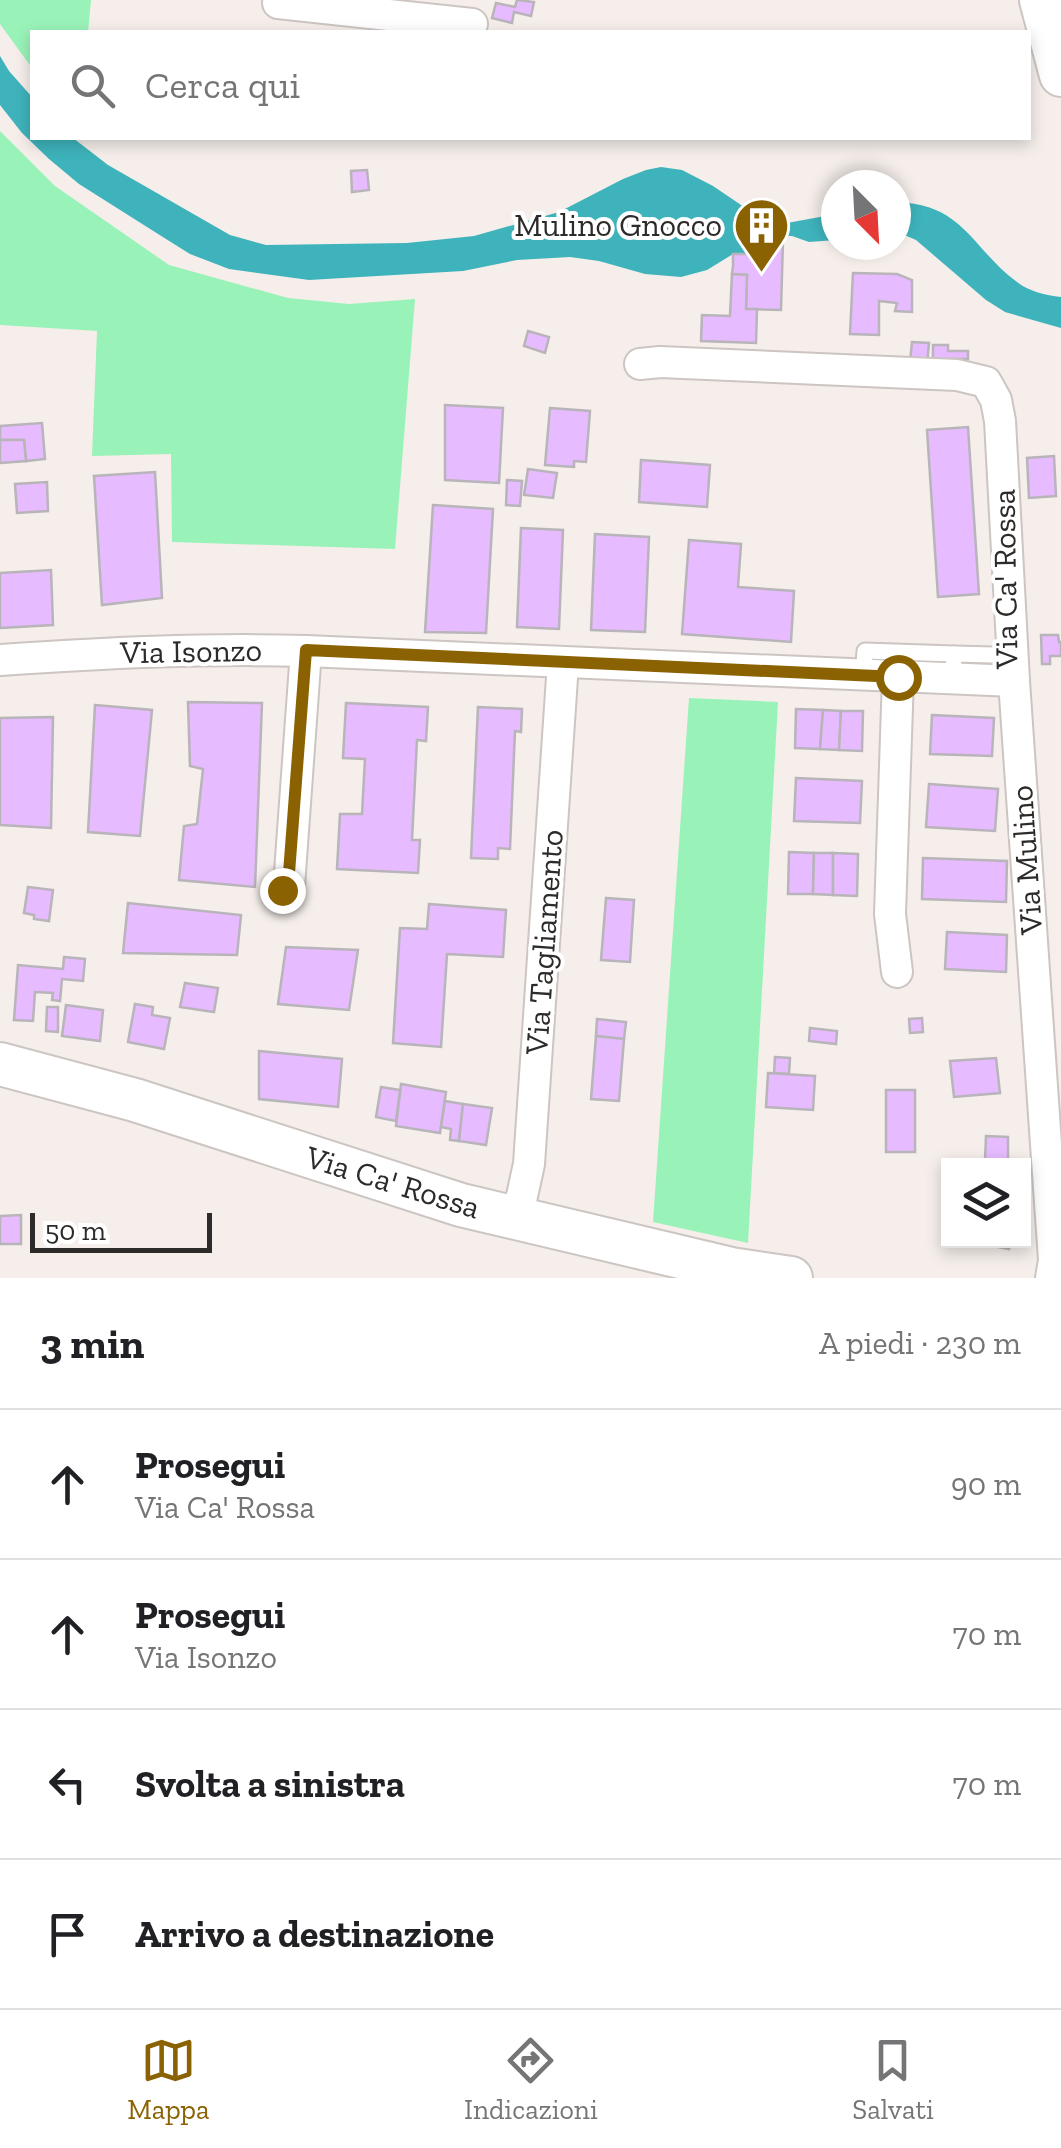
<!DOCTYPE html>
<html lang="it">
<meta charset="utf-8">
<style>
body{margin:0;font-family:"Zilla Slab",serif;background:#f2f2f2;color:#202124}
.controls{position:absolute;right:30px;bottom:30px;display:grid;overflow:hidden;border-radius:0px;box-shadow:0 5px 15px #0003}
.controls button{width:90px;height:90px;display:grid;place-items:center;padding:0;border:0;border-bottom:2px solid #e0e0e0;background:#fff;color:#202124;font:50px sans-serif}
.compass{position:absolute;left:821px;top:170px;width:90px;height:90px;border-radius:50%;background:#fff;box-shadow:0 5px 15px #0003;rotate:156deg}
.scale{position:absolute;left:30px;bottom:25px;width:182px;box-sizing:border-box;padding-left:10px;border:5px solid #2d2b29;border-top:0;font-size:28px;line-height:35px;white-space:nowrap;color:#2d2b29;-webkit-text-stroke:8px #fff;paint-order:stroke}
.stop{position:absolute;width:30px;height:30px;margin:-22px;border:8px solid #8b6202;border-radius:50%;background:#fff}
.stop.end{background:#8b6202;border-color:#fff;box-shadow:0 2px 10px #0008}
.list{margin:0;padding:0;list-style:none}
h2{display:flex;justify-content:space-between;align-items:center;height:130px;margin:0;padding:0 40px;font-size:42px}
h2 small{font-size:32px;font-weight:400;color:#757577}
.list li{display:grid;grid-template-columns:65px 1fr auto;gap:30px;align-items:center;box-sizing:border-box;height:150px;padding:0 40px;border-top:2px solid #e0e0e0}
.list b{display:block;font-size:38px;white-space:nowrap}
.list p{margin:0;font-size:32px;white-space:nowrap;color:#757577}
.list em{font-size:32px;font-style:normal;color:#757577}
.icon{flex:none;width:55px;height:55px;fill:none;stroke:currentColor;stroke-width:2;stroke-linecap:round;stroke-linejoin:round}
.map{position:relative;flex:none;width:1061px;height:1278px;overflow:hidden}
.search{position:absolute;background:#fff;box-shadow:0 5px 15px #0003;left:30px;right:30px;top:30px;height:110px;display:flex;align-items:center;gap:25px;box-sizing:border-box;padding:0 35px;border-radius:0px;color:#757577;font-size:38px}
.sheet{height:730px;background:#fff}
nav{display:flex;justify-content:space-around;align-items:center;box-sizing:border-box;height:140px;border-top:2px solid #e0e0e0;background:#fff;font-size:28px;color:#757577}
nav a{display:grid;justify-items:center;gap:5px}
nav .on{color:#8b6202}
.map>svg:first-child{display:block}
</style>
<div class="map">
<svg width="1061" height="1278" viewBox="0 0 1061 1278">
<rect width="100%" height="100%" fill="#f5eeea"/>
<g fill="#99f3b8">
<polygon points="0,0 91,0 88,32 32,32 32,68 0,24"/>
<polygon points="0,131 55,186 169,265 288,298 349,304 415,299 395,549 172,542 171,454 92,456 97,331 0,325"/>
<polygon points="689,698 778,702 748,1243 653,1222"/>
</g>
<g fill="#3eb3bb">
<polygon points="0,56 9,71 32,97 32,138 73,138 108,165 230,235 266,245 407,243 474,236 559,212 623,179 646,170 661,167 682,170 713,186 747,209 751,221 787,223 836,214 836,240 809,242 792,236 748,236 748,254 733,254 707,270 681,277 645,274 599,261 570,257 517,260 463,271 309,280 229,269 190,254 166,239 79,184 49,159 22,133 0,105"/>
<path d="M896,202C964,204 971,248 1017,282C1030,292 1045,295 1061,297V328L1005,312L986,300L916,240L902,234H896Z"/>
</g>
<g fill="#e7bbff" stroke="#b8b4ba" stroke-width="2.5">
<polygon points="517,0 534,2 531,16 514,12 512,23 492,18 496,3 515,7"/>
<polygon points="367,170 369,190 352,192 351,171"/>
<polygon points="748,239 783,240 781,310 746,309 747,275 732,274 733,266 733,254 748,254"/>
<polygon points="853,273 897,274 912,280 912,312 895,311 897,303 879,301 879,335 850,334"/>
<polygon points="732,274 747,275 746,309 757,309 756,343 701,341 702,315 730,316"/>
<polygon points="528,331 549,337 545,353 524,346"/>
<polygon points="912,342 929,343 927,364 910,362"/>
<polygon points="933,345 948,345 948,351 968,351 968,359 933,359"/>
<polygon points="445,405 503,408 499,483 445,480"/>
<polygon points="550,408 590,411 586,462 574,461 574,467 545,465"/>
<polygon points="42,423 45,459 26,461 24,440 0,440 0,426"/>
<polygon points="968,427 979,594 938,597 927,430"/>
<polygon points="0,440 24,440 26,461 0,463"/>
<polygon points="1054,456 1056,496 1029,498 1027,458"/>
<polygon points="641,460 710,465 707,507 639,502"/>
<polygon points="528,469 557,473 553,498 524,495"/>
<polygon points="155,472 162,598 102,605 94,476"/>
<polygon points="507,480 522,481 520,506 506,505"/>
<polygon points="47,482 48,511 17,513 15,484"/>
<polygon points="433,505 493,509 486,633 425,632"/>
<polygon points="521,528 563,530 559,629 517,627"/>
<polygon points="595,534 649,537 645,632 591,630"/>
<polygon points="689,540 741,544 738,587 794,591 791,642 682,634"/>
<polygon points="51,570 53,625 0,628 0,573"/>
<polygon points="1041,635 1058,635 1059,642 1061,642 1061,656 1050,656 1050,664 1042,664"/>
<polygon points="188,702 262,703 255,887 179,880 184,826 197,824 203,769 190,766"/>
<polygon points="346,703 428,707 426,741 417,740 412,840 420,840 418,873 337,869 340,814 362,814 365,759 343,758"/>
<polygon points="95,705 152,710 140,836 88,832"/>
<polygon points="478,707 522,709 521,732 515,731 510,849 498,848 498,859 471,858"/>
<polygon points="796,709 823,710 820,749 795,748"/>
<polygon points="823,710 841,711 839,750 820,749"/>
<polygon points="841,711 863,711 862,751 839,750"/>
<polygon points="932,715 994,718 992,756 930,754"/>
<polygon points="53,717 51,828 0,825 0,718"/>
<polygon points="796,778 862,781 860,823 794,821"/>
<polygon points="929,784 998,789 995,831 926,827"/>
<polygon points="789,852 814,853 813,894 788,894"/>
<polygon points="814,853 833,853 833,895 813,894"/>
<polygon points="833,853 858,854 857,896 833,895"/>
<polygon points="923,858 1007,861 1006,902 922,899"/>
<polygon points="28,887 53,890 49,921 34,919 34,915 24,913"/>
<polygon points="606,898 634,900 630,962 601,960"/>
<polygon points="128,903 241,915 237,955 123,953"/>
<polygon points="429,904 506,910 503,957 447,954 441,1047 393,1043 400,928 427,929"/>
<polygon points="947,932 1007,935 1006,972 945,969"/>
<polygon points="286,947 358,950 349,1010 278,1004"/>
<polygon points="64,957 85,959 83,981 62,979 60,1001 52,1000 53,993 35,992 33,1021 14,1020 18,965 63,969"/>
<polygon points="185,983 218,988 214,1012 180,1007"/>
<polygon points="135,1004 153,1007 152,1015 170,1018 164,1049 128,1042"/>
<polygon points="66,1005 103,1010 100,1041 62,1036"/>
<polygon points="47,1007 58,1007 58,1032 46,1031"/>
<polygon points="922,1018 923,1032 910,1033 909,1019"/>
<polygon points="597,1019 626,1022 624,1039 596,1036"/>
<polygon points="810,1028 837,1031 836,1044 809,1041"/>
<polygon points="596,1036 624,1039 619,1101 591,1099"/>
<polygon points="259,1051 342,1059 338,1107 259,1099"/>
<polygon points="775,1057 790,1058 789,1074 774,1073"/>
<polygon points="996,1058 1000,1093 954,1097 950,1061"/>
<polygon points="768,1073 815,1076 813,1110 766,1107"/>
<polygon points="401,1084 446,1092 440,1133 396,1126"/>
<polygon points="381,1087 400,1090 396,1121 376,1117"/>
<rect x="886" y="1090" width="29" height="62"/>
<polygon points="445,1101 463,1104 459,1141 450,1140 451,1129 441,1127"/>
<polygon points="463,1104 492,1108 486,1145 459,1141"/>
<polygon points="986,1136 1008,1137 1008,1160 985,1160"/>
<polygon points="21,1215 21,1244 0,1244 0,1216"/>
<polygon points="977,1240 1011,1240 1009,1249 977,1243"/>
</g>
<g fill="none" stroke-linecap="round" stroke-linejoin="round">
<defs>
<g id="lane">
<polyline points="954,654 993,655"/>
<polyline points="863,676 865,651 954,654 953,679"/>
</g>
<g id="street">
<polyline points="279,0 278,3 472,24"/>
<polyline points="640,364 660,362 957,375 986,382 996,400 1000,421 1014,681 1054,1260 1051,1278"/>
<path d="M0,660C103,653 203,648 306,651L1014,681"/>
<polyline points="283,890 289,886 306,651"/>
<polyline points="897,972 890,914 898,677"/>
<polyline points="513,1219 522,1196 529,1164 563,663"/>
</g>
<g id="secondary">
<polyline points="1041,0 1061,75"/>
<polyline points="0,1064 135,1100 461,1205 731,1269 791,1278"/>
</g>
</defs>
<use href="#lane" stroke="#ccc5c1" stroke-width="19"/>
<use href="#street" stroke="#ccc5c1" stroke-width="34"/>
<use href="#secondary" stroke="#ccc5c1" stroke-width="46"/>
<use href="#lane" stroke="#fff" stroke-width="15"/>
<use href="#street" stroke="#fff" stroke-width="30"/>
<use href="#secondary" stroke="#fff" stroke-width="42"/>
</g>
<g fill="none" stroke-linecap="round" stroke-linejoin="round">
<polyline stroke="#8b6202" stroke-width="12" points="282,890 288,886 306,650 898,677"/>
</g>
<defs>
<symbol id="building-pin" viewBox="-11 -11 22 30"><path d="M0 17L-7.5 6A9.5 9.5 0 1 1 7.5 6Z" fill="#8b6202" stroke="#fff"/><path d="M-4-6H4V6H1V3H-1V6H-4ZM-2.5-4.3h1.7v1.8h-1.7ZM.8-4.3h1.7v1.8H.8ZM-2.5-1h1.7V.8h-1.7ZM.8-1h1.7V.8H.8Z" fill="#fff"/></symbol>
</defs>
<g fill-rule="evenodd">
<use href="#building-pin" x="730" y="194" width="63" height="86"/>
</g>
<g text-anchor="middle" stroke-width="8" stroke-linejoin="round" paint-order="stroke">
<g font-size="32" fill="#2d2b29" stroke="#fff" text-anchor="end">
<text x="722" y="236">Mulino Gnocco</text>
</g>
<g font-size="32" fill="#2d2b29" stroke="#fff">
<text transform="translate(1005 579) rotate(-91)" y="11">Via Ca' Rossa</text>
<text transform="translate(191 651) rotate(-1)" y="11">Via Isonzo</text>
<text transform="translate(1026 860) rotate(-94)" y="11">Via Mulino</text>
<text transform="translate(544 942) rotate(-86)" y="11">Via Tagliamento</text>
<text transform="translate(393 1182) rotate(17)" y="11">Via Ca' Rossa</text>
</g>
</g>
</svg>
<div class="controls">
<button><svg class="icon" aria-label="layers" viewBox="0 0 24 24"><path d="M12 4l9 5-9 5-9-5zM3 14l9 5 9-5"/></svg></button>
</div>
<svg class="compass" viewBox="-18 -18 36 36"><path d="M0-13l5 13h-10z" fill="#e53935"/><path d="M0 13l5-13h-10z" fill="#757577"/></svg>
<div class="scale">50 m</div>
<div class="stop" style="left:898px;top:677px"></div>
<div class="stop end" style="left:282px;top:890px"></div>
<div class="search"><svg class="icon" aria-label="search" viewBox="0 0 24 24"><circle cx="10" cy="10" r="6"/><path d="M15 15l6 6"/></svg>Cerca qui</div>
</div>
<section class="sheet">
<h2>3 min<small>A piedi · 230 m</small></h2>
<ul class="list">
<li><svg class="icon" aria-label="ahead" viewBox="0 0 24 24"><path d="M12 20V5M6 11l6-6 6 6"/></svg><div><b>Prosegui</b><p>Via Ca' Rossa</p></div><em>90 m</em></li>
<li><svg class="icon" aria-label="ahead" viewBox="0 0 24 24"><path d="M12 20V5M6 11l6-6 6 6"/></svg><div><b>Prosegui</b><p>Via Isonzo</p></div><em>70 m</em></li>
<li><svg class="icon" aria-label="left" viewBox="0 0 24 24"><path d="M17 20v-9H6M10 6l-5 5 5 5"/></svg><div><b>Svolta a sinistra</b></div><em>70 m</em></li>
<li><svg class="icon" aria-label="arrive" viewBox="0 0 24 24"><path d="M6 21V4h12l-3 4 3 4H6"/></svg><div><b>Arrivo a destinazione</b></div></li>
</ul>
</section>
<nav>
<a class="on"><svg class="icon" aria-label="map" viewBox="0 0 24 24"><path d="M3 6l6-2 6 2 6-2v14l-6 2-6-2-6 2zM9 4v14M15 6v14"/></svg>Mappa</a>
<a><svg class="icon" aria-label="directions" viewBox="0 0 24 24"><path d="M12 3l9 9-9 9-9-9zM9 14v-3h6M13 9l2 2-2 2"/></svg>Indicazioni</a>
<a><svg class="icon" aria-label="saved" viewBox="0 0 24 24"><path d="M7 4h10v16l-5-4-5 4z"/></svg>Salvati</a>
</nav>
